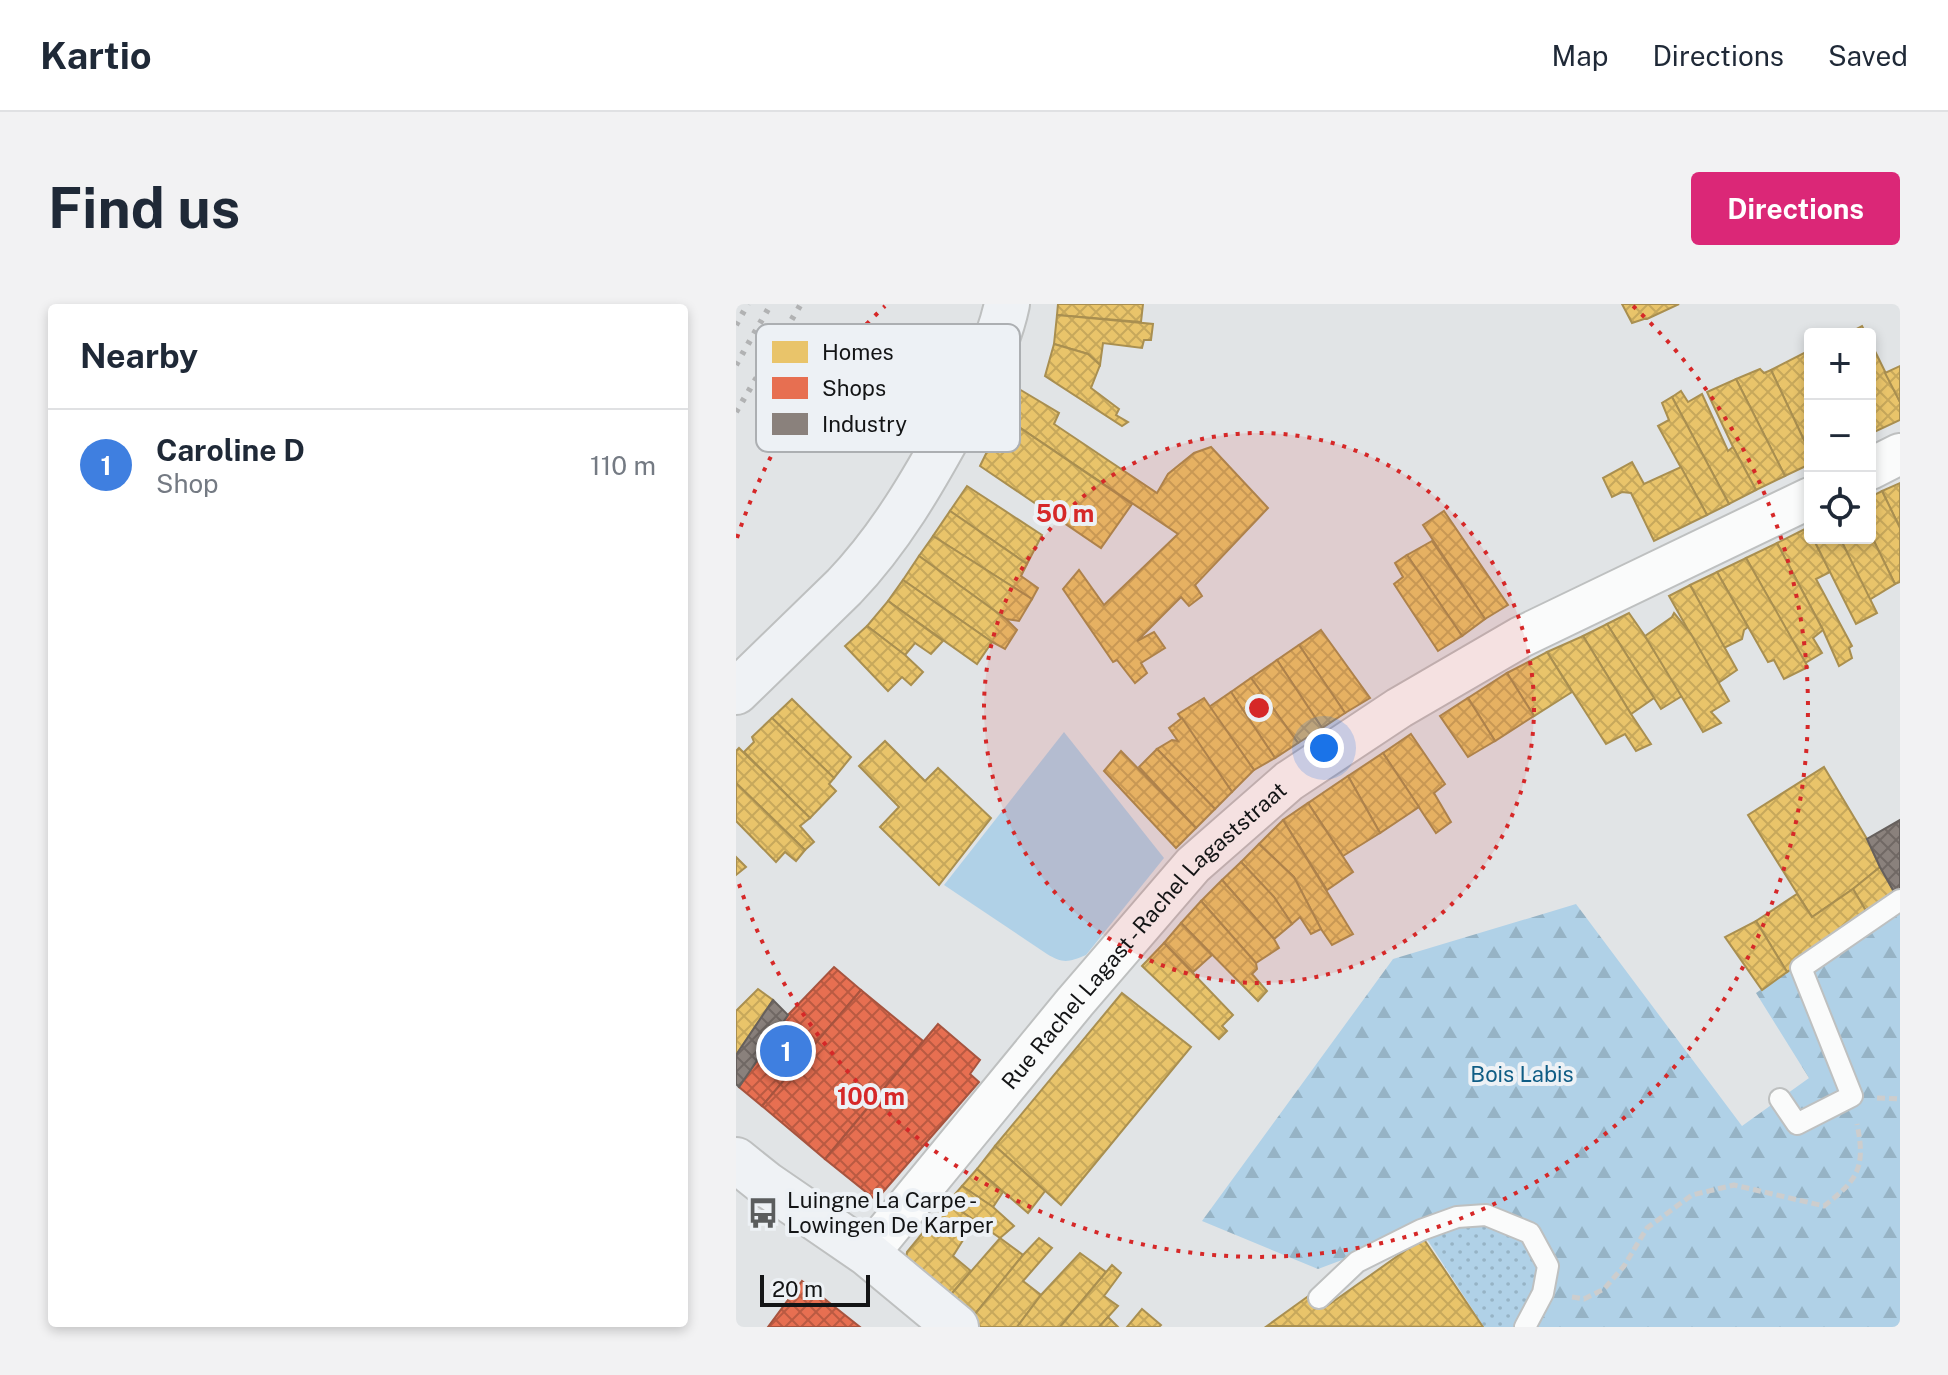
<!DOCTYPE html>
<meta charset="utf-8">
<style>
body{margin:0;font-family:"Public Sans",sans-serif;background:#f2f2f3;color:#1f2937}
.controls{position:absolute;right:24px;top:24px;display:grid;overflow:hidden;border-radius:8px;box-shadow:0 4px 12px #0003}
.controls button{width:72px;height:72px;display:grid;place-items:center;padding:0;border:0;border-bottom:2px solid #e0e1e3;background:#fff;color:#1f2937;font:40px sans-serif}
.scale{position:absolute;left:24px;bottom:20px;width:110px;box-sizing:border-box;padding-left:8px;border:4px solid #131415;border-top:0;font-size:22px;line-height:28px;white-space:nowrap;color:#131415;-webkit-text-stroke:6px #edf1f5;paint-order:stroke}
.you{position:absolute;left:588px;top:444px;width:28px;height:28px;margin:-20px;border:6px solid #fff;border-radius:50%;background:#1a73e8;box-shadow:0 0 0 12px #1a73e833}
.badge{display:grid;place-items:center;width:52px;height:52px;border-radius:50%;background:#db2777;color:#fff;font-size:26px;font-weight:700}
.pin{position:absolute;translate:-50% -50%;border:4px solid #fff;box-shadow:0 2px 8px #0006}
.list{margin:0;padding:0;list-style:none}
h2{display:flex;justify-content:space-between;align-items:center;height:104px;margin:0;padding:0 32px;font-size:34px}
h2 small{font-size:26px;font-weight:400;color:#747a83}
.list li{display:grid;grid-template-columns:52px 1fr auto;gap:24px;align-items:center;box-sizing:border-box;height:112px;padding:0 32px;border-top:2px solid #e0e1e3}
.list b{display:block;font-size:30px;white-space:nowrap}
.list p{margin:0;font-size:26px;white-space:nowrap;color:#747a83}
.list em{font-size:26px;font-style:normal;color:#747a83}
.icon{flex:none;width:44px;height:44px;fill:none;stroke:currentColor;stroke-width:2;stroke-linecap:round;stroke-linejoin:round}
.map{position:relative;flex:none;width:1164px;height:1023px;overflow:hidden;border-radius:8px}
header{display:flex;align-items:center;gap:48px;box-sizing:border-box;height:112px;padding:0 40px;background:#fff;border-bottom:2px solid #e0e1e3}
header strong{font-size:38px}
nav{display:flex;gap:44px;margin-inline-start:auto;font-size:28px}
.intro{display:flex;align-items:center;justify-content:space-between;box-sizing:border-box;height:192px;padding:0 48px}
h1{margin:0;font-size:56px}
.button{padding:20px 36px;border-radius:8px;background:#db2777;color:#fff;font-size:28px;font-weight:700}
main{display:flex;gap:48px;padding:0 48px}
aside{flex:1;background:#fff;border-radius:8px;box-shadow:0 4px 12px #0003}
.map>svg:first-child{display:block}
</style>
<header>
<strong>Kartio</strong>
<nav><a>Map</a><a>Directions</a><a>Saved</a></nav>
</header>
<div class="intro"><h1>Find us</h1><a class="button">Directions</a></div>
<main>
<aside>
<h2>Nearby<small></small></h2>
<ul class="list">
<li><span class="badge" style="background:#3f7fe0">1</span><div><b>Caroline D</b><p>Shop</p></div><em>110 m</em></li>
</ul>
</aside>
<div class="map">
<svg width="1164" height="1023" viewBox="0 0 1164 1023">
<defs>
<pattern id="forest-firs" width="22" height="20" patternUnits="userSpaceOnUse" patternTransform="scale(2)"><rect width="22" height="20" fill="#b0d1e7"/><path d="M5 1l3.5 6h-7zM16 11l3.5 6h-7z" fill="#96b3c5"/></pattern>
<pattern id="garden-dots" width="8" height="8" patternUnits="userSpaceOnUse" patternTransform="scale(2)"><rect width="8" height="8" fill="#b0d1e7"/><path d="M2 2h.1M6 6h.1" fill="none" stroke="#96b3c5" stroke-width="1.8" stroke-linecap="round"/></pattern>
<pattern id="homes-cross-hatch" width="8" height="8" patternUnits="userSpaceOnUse" patternTransform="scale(2)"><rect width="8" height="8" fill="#e9c46a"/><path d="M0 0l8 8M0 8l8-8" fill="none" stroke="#c7a85b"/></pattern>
<pattern id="shops-cross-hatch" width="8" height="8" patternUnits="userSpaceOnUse" patternTransform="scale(2)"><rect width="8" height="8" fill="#e76f51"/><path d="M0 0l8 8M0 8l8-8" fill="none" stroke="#ba5a42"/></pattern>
<pattern id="industry-cross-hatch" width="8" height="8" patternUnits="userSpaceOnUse" patternTransform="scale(2)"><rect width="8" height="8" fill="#8a817c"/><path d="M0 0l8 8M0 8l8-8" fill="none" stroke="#706864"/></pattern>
</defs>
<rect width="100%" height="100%" fill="#e1e4e6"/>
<path fill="#b0d1e7" d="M328,428L428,554L350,651C333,658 327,660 311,650L208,581Z"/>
<polygon fill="url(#forest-firs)" points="1164,590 1164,1023 789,1023 721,913 582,965 466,917 657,655 840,600 1006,822 1073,774 1020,689"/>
<polygon fill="url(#garden-dots)" points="721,913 794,929 812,962 789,1023 748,1023 685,926"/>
<g fill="url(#homes-cross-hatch)" stroke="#a98f50" stroke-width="2">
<polygon points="322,0 407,0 405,18 321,11"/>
<polygon points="886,0 943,0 911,15 908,15 896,19"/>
<polygon points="321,11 417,20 415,36 408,36 406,44 367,39 364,61 352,50 318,40"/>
<polygon points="1126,22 1130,30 1111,30"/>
<polygon points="1134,37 1164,98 1164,116 1134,130"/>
<polygon points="318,40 352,50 364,61 355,84 383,105 380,111 392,118 386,122 309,72"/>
<polygon points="1068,49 1074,59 1074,81 1072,83 1074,86 1074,149 1035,66"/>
<polygon points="1164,62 1164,98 1149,69"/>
<polygon points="1024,65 1028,69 1035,66 1074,149 1074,160 1049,172 1000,75"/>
<polygon points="1000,75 1049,172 1020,186 997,143 971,88"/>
<polygon points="283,85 323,109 318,120 421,189 432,170 458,149 475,143 532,204 459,281 466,292 453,302 445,293 401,337 418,328 429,344 405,359 411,369 399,379 381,356 377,358 327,285 343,266 368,301 442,230 268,113"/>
<polygon points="945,87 952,98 966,90 992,147 997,143 1020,186 993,200 936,93"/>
<polygon points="936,93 993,200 971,211 922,122 933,116 926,99"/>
<polygon points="268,113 396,200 365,244 244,162"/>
<polygon points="896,158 908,180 945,163 971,211 918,237 895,189 886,188 876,193 867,174"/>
<polygon points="1164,179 1164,224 1146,187"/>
<polygon points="231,182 306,231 291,260 214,207"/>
<polygon points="1146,187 1164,224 1164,278 1159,280 1134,229 1134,193"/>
<polygon points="214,207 291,260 285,272 302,284 296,295 197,232"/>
<polygon points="708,207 772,301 749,315 687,221"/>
<polygon points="1071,224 1074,234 1077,234 1094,268 1080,275 1116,342 1113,344 1116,354 1103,362 1087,326 1041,239"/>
<polygon points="1134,229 1159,280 1133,296 1104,234 1134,234"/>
<polygon points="197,232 296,295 283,317 270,315 183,252"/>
<polygon points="1077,234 1104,234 1141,309 1120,320"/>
<polygon points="696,237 749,315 726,332 671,251"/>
<polygon points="1041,239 1087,326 1077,334 1086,349 1069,359 1010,254"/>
<polygon points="671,251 726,332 702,347 658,280 667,273 659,259"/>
<polygon points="183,252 270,315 281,326 269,345 256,338 167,276"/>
<polygon points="1010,254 1072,363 1048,375 1038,356 1032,358 981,268"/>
<polygon points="981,268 1012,323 1008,326 1006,335 988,344 954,281"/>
<polygon points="167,276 256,338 241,360 152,297"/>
<polygon points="954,281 1001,366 982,379 933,292"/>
<polygon points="152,297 207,337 195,350 179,339 169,351 131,322"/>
<polygon points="893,309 909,332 946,392 925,405 871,320"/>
<polygon points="938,309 955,330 993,397 975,408 985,419 967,428 909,332 936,313"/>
<polygon points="871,320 918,394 895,410 847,332"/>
<polygon points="131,322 169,351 187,368 175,381 166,373 152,387 109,342"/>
<polygon points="585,326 634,394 609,409 563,341"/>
<polygon points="847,332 895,410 915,440 900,447 889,430 870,440 811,348"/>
<polygon points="563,341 609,409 586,424 541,356"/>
<polygon points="811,348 836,388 798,412 771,369"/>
<polygon points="541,356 586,424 562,439 515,374"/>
<polygon points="771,369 798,412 759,437 732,394"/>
<polygon points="515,374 562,439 539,454 495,388"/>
<polygon points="495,388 539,454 518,466 473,403"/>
<polygon points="468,394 518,466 496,488 442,410"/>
<polygon points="732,394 759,437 732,453 704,412"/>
<polygon points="56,395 115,453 98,474 36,414"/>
<polygon points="36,414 98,474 93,480 100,487 74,514 8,448 18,438 16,433"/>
<polygon points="446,414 496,488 479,505 421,445 436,436 442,437 433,424"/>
<polygon points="675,430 709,480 698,489 715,518 700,529 647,449"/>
<polygon points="149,437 189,477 202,464 255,514 203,581 144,523 163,503 123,462"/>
<polygon points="3,444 74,514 64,522 78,538 69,546 0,479 0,447"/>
<polygon points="421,445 479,505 460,524 403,463"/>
<polygon points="385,447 460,524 440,544 368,467"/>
<polygon points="647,449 683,503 644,529 612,472"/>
<polygon points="1088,463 1131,535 1144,563 1117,585 1076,613 1012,511"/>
<polygon points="612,472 644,529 607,552 572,499"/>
<polygon points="0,479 69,546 60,557 49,548 40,558 0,517"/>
<polygon points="572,499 617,568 591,586 547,516"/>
<polygon points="547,516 617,630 596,641 585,625 558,573 523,540"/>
<polygon points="523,540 558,573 585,625 575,630 564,613 556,620 538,593 505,558"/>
<polygon points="0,553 10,563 0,571"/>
<polygon points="505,558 538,593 556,620 538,635 486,576"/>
<polygon points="1144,563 1161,593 1133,612 1117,585"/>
<polygon points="486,576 538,635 543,644 520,659 465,597"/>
<polygon points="1117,585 1133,612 1051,668 1020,617 1061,590 1076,613"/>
<polygon points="465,597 520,659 521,665 516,670 531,687 522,697 445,619"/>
<polygon points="1020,617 1051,668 1026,686 989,633"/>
<polygon points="445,619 476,651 457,668 428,639"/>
<polygon points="428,639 497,711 486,722 491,727 483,735 406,662"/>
<polygon points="22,685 37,696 0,751 0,707"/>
<polygon points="386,689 455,743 325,901 259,842"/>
<polygon points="259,842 309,887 292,909 241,865"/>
<polygon points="241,865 267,888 257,903 226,882"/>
<polygon points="226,882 257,903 278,922 264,934 212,898"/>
<polygon points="212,898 239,917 217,952 235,967 212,994 169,963 171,948"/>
<polygon points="264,934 287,951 235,1015 212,994"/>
<polygon points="303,934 316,944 287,977 305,991 281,1023 245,1023 235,1015 287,951"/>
<polygon points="687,934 747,1023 531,1022 578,988 591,1002"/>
<polygon points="344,949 370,968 324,1023 281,1023 305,991"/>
<polygon points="376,961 385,969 368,992 382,1002 363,1023 324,1023"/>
<polygon points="406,1005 425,1021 423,1023 391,1023"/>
<polygon points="372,1013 382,1023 363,1023"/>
</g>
<g fill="url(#shops-cross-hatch)" stroke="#a7543f" stroke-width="2">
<polygon points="98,663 125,686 26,802 3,783 52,711"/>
<polygon points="125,686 187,737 89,855 26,802"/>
<polygon points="202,720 244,756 234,770 243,778 140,896 89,855"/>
<polygon points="66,977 124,1023 32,1023"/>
</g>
<g fill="url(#industry-cross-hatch)" stroke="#66605d" stroke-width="2">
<polygon points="1164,516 1164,590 1161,593 1144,563 1131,535"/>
<polygon points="37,696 52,711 3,783 0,780 0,751"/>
</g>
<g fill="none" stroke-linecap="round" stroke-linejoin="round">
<defs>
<g id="lane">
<polyline points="1044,795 1061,820 1116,792 1065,664 1164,596"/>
<polyline points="583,994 621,958 685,926 721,913 750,911 794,929 812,962 807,989 789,1023"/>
</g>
<g id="street">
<polyline points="1134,165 1164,150"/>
<path id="s1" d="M132,950L339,698L457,561L553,477L663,404L785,333L1074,194"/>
</g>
<g id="secondary">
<path d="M0,388L108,283C154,235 187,178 219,119C240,81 262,43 271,0"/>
<polyline points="0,856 30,880 132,950 220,1023"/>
</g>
</defs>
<use href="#lane" stroke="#bec0c0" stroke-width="24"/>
<use href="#street" stroke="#bec0c0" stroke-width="44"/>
<use href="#secondary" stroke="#bec0c0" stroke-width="48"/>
<g stroke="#cdcdcd" stroke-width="5" stroke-dasharray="8 4" stroke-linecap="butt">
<polyline points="1141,794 1164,795"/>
<path d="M836,993L848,995L868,985L888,962L911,924L956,891L998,881L1088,902C1122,876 1130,863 1121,820"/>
</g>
<use href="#lane" stroke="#fafbfb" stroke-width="20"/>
<use href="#street" stroke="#fafbfb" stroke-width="40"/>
<use href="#secondary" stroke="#eff2f5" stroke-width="44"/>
<g stroke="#b1b2b3" stroke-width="6" stroke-dasharray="4 8" stroke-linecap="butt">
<polyline points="0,21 12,0"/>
<polyline points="0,61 35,0"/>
<polyline points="0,108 65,0"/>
</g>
</g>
<circle cx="523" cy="404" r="275" fill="#d62828" fill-opacity=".12"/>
<g fill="none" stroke="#d62828" stroke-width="4" stroke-dasharray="4 8">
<circle cx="523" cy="404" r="275"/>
<path d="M1 234A549 549 0 0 1 149 2M897 2A549 549 0 1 1 1 574"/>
</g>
<defs>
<symbol id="bus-bare" viewBox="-9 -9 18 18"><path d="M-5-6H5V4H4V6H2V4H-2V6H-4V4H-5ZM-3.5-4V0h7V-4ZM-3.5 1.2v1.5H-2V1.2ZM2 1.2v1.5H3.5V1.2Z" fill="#5b5d5e" stroke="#edf1f5" stroke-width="2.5" paint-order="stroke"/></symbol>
</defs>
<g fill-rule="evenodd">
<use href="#bus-bare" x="5" y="887" width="44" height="44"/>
</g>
<g text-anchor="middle" stroke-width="8" stroke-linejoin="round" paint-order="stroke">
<g font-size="22" fill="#131415" stroke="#edf1f5">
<text dy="8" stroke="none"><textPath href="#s1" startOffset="422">Rue Rachel Lagast - Rachel Lagaststraat</textPath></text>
</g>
<g font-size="22" fill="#0f5d85" stroke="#edf1f5">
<text x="786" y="778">Bois Labis</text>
</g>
<g font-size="22" fill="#131415" stroke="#edf1f5" text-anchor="start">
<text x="51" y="904">Luingne La Carpe -<tspan x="51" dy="25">Lowingen De Karper</tspan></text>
</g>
</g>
<rect x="20" y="20" width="264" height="128" rx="12" fill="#edf1f5" stroke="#acafb2" stroke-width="2"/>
<rect x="36" y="37" width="36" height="22" fill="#e9c46a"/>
<rect x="36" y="73" width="36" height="22" fill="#e76f51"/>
<rect x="36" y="109" width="36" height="22" fill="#8a817c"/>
<g font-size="22" fill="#131415">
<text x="86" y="56">Homes</text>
<text x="86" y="92">Shops</text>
<text x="86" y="128">Industry</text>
</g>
<circle cx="523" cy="404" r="12" fill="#d62828" stroke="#edf1f5" stroke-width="4"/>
<g font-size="24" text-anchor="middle" font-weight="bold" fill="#d62828" stroke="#edf1f5" stroke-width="8" stroke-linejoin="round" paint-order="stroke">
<text x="329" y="218">50 m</text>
<text x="135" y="801">100 m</text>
</g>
</svg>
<div class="controls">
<button>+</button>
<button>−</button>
<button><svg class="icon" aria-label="locate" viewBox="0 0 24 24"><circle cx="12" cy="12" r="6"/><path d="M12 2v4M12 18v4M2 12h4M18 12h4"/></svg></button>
</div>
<div class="scale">20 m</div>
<div class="you"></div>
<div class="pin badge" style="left:50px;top:747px;background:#3f7fe0">1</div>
</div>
</main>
